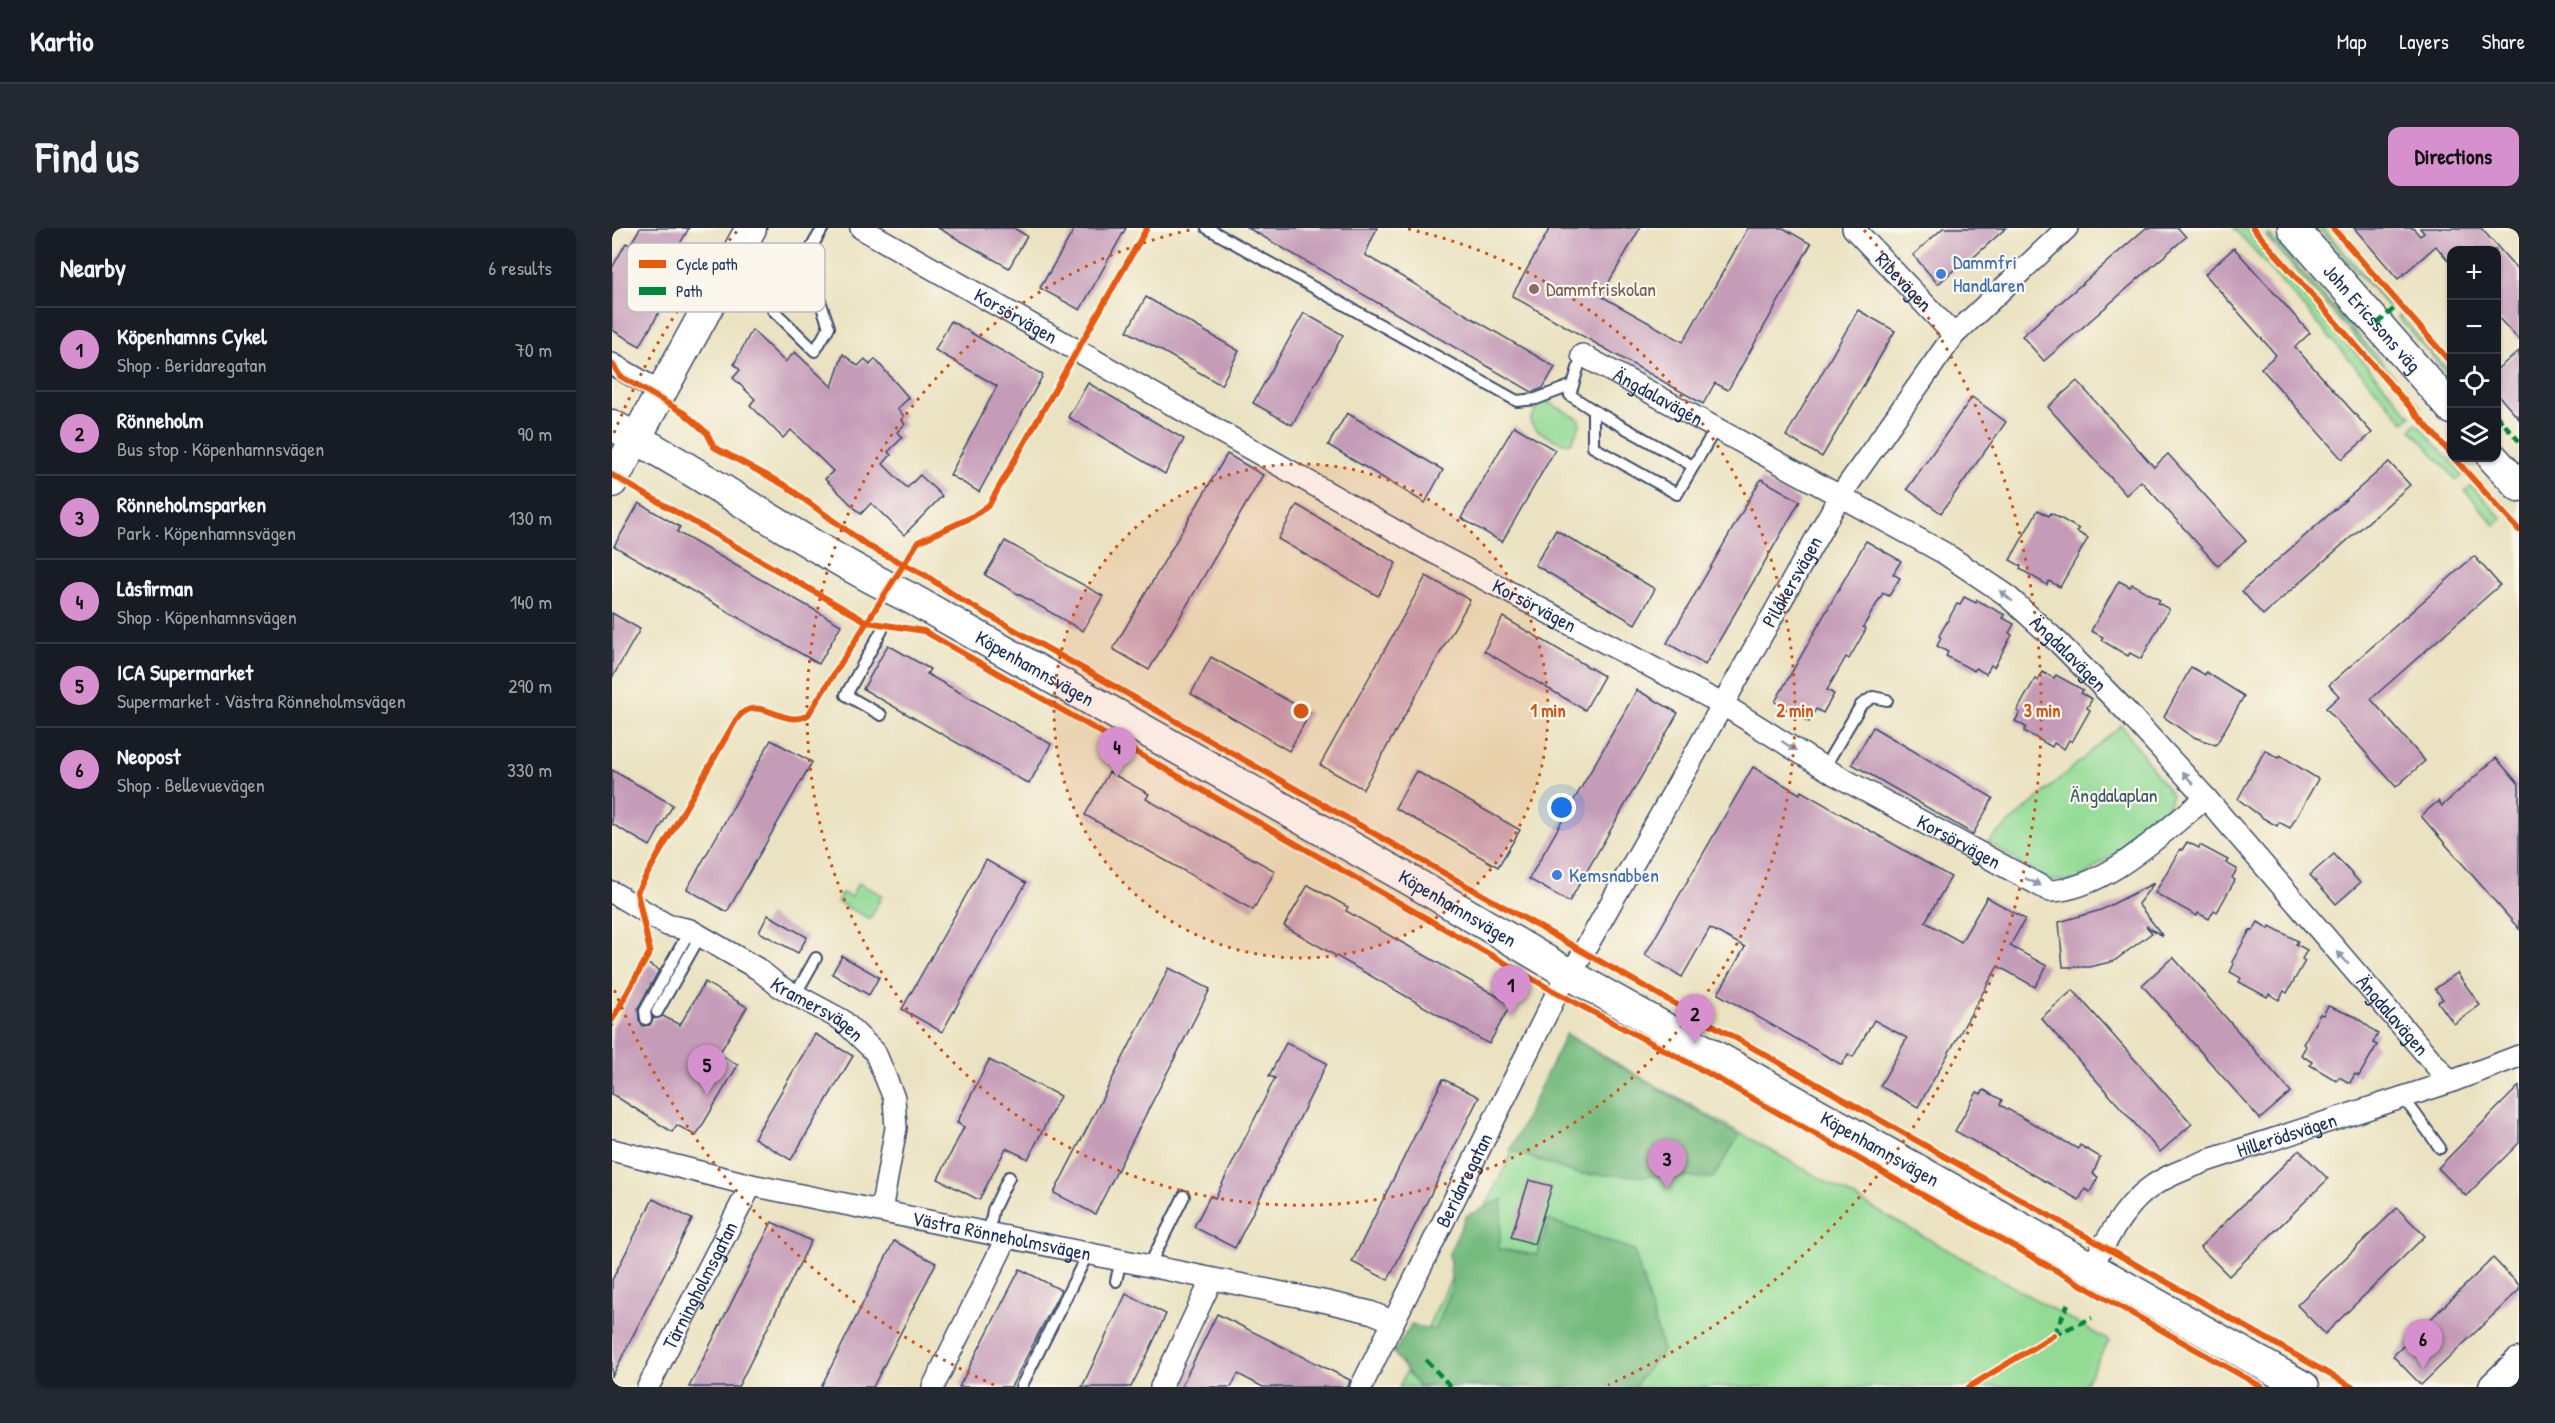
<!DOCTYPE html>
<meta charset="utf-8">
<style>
body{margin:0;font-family:"Patrick Hand",sans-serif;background:#242831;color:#f1f3f6}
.controls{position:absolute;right:18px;top:18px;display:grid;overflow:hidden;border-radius:12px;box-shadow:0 2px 4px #0004}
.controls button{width:54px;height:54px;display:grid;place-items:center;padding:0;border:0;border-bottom:2px solid #363941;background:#171b24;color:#f1f3f6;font:30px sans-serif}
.you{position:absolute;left:950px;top:580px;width:21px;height:21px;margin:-15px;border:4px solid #fff;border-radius:50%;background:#1a73e8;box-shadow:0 0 0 9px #1a73e833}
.badge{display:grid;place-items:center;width:39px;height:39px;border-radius:50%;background:#d690ce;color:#111;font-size:20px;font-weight:700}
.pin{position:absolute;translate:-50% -50px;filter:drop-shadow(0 2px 3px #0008)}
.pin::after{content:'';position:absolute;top:32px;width:21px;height:18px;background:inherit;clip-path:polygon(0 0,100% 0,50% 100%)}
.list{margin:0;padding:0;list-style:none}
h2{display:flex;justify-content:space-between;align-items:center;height:78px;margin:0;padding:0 24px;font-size:26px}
h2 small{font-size:20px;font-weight:400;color:#9ea1a6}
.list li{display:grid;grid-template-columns:39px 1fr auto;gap:18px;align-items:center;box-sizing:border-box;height:84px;padding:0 24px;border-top:2px solid #363941}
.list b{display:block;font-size:22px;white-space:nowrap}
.list p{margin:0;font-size:20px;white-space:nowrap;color:#9ea1a6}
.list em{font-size:20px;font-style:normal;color:#9ea1a6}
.icon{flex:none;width:33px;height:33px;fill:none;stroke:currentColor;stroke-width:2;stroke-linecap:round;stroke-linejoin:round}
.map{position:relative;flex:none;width:1907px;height:1159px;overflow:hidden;border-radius:12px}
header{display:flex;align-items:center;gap:36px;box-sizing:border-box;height:84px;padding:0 30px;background:#171b24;border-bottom:2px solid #363941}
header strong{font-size:28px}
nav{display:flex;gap:33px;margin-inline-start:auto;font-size:21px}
.intro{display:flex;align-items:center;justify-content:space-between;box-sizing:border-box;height:144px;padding:0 36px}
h1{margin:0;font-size:42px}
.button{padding:15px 27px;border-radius:12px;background:#d690ce;color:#111;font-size:21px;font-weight:700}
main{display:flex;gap:36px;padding:0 36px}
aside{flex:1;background:#171b24;border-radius:12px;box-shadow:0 2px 4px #0004}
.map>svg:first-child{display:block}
</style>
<header>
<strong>Kartio</strong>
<nav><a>Map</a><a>Layers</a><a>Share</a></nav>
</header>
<div class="intro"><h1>Find us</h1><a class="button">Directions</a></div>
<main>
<aside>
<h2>Nearby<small>6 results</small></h2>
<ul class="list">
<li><span class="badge">1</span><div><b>Köpenhamns Cykel</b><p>Shop · Beridaregatan</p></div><em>70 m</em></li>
<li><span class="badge">2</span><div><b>Rönneholm</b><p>Bus stop · Köpenhamnsvägen</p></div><em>90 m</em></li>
<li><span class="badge">3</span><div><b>Rönneholmsparken</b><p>Park · Köpenhamnsvägen</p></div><em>130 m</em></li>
<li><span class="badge">4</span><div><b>Låsfirman</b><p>Shop · Köpenhamnsvägen</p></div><em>140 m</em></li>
<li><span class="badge">5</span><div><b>ICA Supermarket</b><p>Supermarket · Västra Rönneholmsvägen</p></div><em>290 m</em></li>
<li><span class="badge">6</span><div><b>Neopost</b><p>Shop · Bellevuevägen</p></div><em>330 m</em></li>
</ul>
</aside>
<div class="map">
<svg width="1907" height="1159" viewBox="0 0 1907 1159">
<rect width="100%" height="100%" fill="#fbf7ec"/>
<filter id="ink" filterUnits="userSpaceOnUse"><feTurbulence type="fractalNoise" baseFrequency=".0167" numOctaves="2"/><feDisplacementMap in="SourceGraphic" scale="12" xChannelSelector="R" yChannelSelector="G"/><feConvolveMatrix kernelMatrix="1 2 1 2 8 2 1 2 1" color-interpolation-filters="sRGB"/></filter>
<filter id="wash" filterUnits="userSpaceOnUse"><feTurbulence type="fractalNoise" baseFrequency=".008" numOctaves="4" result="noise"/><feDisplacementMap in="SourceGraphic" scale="24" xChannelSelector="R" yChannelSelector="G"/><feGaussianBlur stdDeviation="1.35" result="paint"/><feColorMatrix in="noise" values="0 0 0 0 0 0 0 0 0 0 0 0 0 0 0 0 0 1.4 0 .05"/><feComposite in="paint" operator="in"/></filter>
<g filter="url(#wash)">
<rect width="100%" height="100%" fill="#eae2c0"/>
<g fill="#93db95" stroke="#57857a" stroke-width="1.5">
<polygon points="1622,0 1634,0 1799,188 1792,194"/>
<polygon points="1706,0 1711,0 1778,77 1776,79"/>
<polygon points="1657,6 1809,179 1806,181 1654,8"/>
<polygon points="1788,87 1839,146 1839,150 1785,89"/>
<path d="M934,173L967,191L968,197L959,215C948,217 922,203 918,193L928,174Z"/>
<polygon points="1805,195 1851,247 1845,253 1799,201"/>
<polygon points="1860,257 1890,291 1883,297 1853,263"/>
<polygon points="1509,497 1560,567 1552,589 1465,653 1433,652 1376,614"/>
<polygon points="246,655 270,667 258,691 225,674 230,665 239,669"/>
<polygon points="956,808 1497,1113 1471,1159 787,1159"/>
</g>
<g fill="#76bb7e" stroke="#48756e" stroke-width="1.5">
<polygon points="954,806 1127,908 1101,950 965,946 898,922"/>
<polygon points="891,971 887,1021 925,1027 937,992 1022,1022 1051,1122 1022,1159 807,1159 782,1125 799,1097 823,1102 840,1061 837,1026 854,988"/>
</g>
<g id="blocks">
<g fill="#c59cb8">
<polygon points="28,0 77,0 35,73 49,81 28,118 0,102 0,40 14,15 18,17"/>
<polygon points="326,0 402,0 415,8 397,40"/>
<polygon points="463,0 514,0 468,82 428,60"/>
<polygon points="636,0 765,0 753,27 943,139 931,160 920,164"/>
<polygon points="938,0 1028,0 989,68 1071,114 1136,0 1171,0 1199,16 1116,162 1103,155 1091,176 900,68"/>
<polygon points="1331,0 1394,0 1354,36 1352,33 1326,56 1301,27"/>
<polygon points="1534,0 1566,0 1574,9 1432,133 1410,108"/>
<polygon points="1742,0 1801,0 1808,8 1812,5 1808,0 1869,0 1907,43 1907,112 1884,87 1884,22 1839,22 1839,36 1824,18 1786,51"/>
<polygon points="1622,20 1698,105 1683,119 1760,205 1730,231 1649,140 1664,127 1593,46"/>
<polygon points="534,69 627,123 609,157 515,103"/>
<polygon points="1246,82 1283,103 1210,229 1174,208"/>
<polygon points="692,85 731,107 680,197 641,175"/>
<polygon points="339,93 431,147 367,264 338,247 385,158 323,122"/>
<polygon points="140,102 173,134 183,124 220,159 231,126 246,138 253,131 258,137 263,131 297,170 285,181 292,188 289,192 293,196 285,204 290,210 276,224 279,227 271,236 295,260 308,247 330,268 292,307 259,275 249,286 213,251 221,243 179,202 171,210 138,177 143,171 121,150 128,142 122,136"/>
<polygon points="1907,123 1907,191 1884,165 1884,142"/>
<polygon points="1465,153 1542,239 1556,226 1634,313 1606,338 1529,253 1514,267 1436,179"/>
<polygon points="476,155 572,211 553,246 456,189"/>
<polygon points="1360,169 1394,194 1329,285 1295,261"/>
<polygon points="735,185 831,242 813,275 716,217"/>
<polygon points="902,198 943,222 890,314 849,290"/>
<polygon points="615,226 651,247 537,442 501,421"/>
<polygon points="1777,234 1798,257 1651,387 1630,363"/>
<polygon points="1149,251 1188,273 1093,437 1055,415"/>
<polygon points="27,275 68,299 65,304 229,397 207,436 2,318"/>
<polygon points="685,277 784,335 766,368 666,311"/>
<polygon points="1426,282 1437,288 1439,285 1467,301 1465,304 1476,310 1448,359 1437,353 1435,357 1408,341 1409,338 1398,332"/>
<polygon points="944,302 1043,361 1023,396 923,337"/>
<polygon points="393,313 491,368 471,403 373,347"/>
<polygon points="1254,313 1289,333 1281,346 1288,350 1277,368 1271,365 1251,399 1254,401 1237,431 1234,429 1215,462 1222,466 1211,485 1204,481 1197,494 1163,474"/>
<polygon points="1862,328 1888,357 1759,471 1813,533 1784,559 1714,480 1727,468 1717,457"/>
<polygon points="814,348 858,372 751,561 708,537"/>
<polygon points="1507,353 1518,359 1520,356 1548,372 1546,375 1557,381 1529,431 1518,425 1516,428 1489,412 1491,409 1479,403"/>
<polygon points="1352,369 1364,375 1365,372 1393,387 1391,390 1402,396 1397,405 1400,407 1382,439 1379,437 1374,446 1364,440 1362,443 1334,428 1336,424 1325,418 1329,410 1327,408 1345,376 1348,377"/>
<polygon points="0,385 28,401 0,450"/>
<polygon points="891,389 992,448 973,482 872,423"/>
<polygon points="276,417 318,441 315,446 439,516 417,556 251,461"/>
<polygon points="599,429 698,485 677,523 579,466"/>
<polygon points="1579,439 1593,447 1594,444 1632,468 1604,517 1579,508 1552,489"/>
<polygon points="1430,444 1442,450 1444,447 1471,462 1469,465 1480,471 1475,480 1478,482 1460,514 1457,512 1452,521 1442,515 1440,519 1412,503 1414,499 1403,493 1408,485 1405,483 1423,451 1426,453"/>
<polygon points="1025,462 1066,485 957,674 917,651"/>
<polygon points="1261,499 1381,570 1361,606 1240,536"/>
<polygon points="159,512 200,534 115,684 75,661"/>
<polygon points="1653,522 1666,530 1668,527 1706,551 1678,600 1667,594 1665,598 1651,590 1626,571"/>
<polygon points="1884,530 1907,556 1907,701 1809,588 1826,573 1830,578"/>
<polygon points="1141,539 1188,566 1189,563 1339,649 1313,694 1349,714 1375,669 1413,691 1398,718 1435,738 1423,759 1386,738 1306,879 1268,858 1295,810 1262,792 1241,829 1236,826 1230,837 1106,766 1133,719 1098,700 1070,749 1033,727"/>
<polygon points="0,542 61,577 38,618 0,596"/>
<polygon points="804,543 908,602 886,639 783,580"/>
<polygon points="497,544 537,566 534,571 663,643 641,682 473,587"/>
<polygon points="1575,614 1587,620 1588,617 1616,632 1614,635 1625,641 1620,650 1623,652 1605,684 1602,682 1597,691 1586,685 1585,688 1543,665 1568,621 1570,622"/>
<polygon points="1722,626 1748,655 1724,676 1698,647"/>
<polygon points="374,632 414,655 330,804 290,781"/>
<polygon points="1542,655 1526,676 1551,708 1534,698 1540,705 1502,733 1478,739 1451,739 1447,694 1489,682"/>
<polygon points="696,657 736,679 734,683 899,776 877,816 672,698"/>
<polygon points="156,687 195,709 186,725 147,704"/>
<polygon points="1646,694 1657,701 1658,698 1686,713 1684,716 1695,722 1690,731 1693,733 1675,765 1672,763 1667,772 1657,766 1655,769 1627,754 1629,750 1618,744 1622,736 1620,734 1638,702 1641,703"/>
<polygon points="230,728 267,749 257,767 220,746"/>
<polygon points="1561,729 1679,864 1648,891 1530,757"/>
<polygon points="36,736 47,742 26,780 27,792 31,798 38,797 41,791 51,788 68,797 93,754 135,779 107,826 126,837 84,908 65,897 60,904 0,866 0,800"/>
<polygon points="557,740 598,761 483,986 442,965"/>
<polygon points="1845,745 1868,777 1842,796 1826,774 1831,771 1823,761"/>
<polygon points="1461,762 1580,896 1548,924 1429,790"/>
<polygon points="1716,778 1744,789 1766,806 1761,815 1765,817 1747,848 1743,846 1738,855 1727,849 1725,853 1698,837 1700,834 1689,827 1694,818 1691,816 1708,786 1711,787"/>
<polygon points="203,806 241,828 179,932 142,910"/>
<polygon points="674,815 715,835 623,1020 582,999 598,968 603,970 663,850 657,848"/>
<polygon points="377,832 448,868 416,931 394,920 367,972 326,951 352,899 345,895"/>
<polygon points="831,851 867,869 776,1052 740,1034"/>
<polygon points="1907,858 1907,915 1854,968 1826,940"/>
<polygon points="1372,862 1390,872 1388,877 1466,921 1468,917 1488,929 1481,946 1486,949 1478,964 1473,961 1467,972 1343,903 1365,864 1369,866"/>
<polygon points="1687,922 1716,951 1617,1048 1588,1019"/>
<polygon points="917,952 940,958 922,1016 899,1009"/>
<polygon points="41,971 80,991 0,1149 0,1052"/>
<polygon points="1785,980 1813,1008 1713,1106 1685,1077"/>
<polygon points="160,994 199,1013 126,1159 77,1159"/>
<polygon points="282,1013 324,1035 261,1159 209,1159"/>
<polygon points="1881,1030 1907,1057 1907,1062 1809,1157 1781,1128"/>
<polygon points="408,1041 449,1062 399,1159 347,1159"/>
<polygon points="514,1066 554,1086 538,1121 519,1159 470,1159"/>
<polygon points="605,1086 738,1152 736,1159 651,1159 626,1146 619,1159 569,1159"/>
</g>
</g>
</g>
<g filter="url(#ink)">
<use href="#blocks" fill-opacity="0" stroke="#3a4a6d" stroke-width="1.5"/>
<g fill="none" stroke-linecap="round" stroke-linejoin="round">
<defs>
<g id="lane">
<polyline points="595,0 905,173 924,171 961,157"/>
<polyline points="193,29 217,99 203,123 161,82 211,0"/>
<polyline points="970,127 958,167 981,182"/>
<polyline points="1081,238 981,182 981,219 1065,266 1104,200"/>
<polyline points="269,487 234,467 270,402"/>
<polyline points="1212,540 1249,477 1261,469 1275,472"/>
<polyline points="183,767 204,730"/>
<polyline points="45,784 88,708"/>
<polyline points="34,791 33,783 78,702"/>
<polyline points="1791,869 1828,920"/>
<polyline points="377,1005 381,982 397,949"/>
<polyline points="537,1038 572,968"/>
<polyline points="504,1053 509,1032"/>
<polyline points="409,1159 476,1025"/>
</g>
<g id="street">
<path id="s1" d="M249,0L817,322L1110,476L1224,547L1438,663C1495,661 1550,604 1594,570"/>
<path id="s2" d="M1241,0L1342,107"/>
<path id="s3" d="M970,127L1332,325L1393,366L1447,415L1517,486L1594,570L1838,854"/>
<polyline points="0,136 50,165"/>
<path id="s4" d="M0,664L55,697L78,702L146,741L167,758L230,792L263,824L282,870L284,900L269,983"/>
<path id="s5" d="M0,922L139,957L715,1074L758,1084L780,1093"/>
<path id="s6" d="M1478,1040C1495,1013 1512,977 1539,959C1555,947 1575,941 1594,933L1838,854L1907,828"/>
<path id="s7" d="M36,1159L139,957"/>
<polyline points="321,1159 395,1009"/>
<polyline points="549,1159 600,1051"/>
<path id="s8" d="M749,1159L945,765L967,732L1228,268L1342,107L1455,0"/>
</g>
<g id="secondary">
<path id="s9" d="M1681,0L1840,181"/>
<path id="s10" d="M0,197C102,252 196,320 300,371L798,652L957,746L1692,1159"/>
<polyline points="1881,230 1907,258"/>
<polyline points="0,254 139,0"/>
<polyline points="1882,1159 1907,1135"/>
</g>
</defs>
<use href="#lane" stroke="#3a4a6d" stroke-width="14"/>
<use href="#street" stroke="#3a4a6d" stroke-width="24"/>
<use href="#secondary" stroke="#3a4a6d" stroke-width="33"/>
<use href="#lane" stroke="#fff" stroke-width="10"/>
<use href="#street" stroke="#fff" stroke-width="21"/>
<use href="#secondary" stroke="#fff" stroke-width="30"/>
<g stroke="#00873e" stroke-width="4.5" stroke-dasharray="9 4.5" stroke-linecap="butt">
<polyline points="1765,96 1787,76"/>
<polyline points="1884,187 1907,213"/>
<polyline points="1442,1107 1480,1090"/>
<polyline points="1442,1107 1456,1076"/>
<polyline points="814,1132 839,1159"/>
</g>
<defs>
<g id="cycleway">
<polyline points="1641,0 1840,227"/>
<polyline points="1721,0 1840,136"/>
<polyline points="1,137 8,148 72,185 95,205 102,219 174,258 256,318 313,347 348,371 1740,1159"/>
<polyline points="1842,230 1907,302"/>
<polyline points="0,247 255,394 312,403 945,765 1092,843 1650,1159"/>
<path d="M0,792L38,724L25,664L124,492C145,462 171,502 196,487L306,314L360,289L377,277L535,0"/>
<polyline points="1357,1159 1442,1107"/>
</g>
</defs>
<use href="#cycleway" stroke="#fbf7ec" stroke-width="10"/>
<use href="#cycleway" stroke="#e8590c" stroke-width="6"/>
</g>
<defs><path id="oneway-solid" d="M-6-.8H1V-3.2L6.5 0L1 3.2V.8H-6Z" transform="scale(1.5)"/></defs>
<g fill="#8d97ae">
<use href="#oneway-solid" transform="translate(1394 368) rotate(-141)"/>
<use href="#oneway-solid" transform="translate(1177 518) rotate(33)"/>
<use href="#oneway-solid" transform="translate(1576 550) rotate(-132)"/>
<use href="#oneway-solid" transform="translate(1421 654) rotate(26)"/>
<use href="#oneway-solid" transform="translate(1731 730) rotate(-131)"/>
</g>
</g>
<circle cx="689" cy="483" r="247" fill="#d45514" fill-opacity=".12"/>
<g fill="none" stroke="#d45514" stroke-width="3" stroke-dasharray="3 6">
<circle cx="689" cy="483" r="247"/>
<path d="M796 1A494 494 0 1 1 582 1"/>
<path d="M382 1157A741 741 0 0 1 2 761M2 205A741 741 0 0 1 126 2M1252 2A741 741 0 0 1 996 1157"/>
</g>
<g fill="#3f7fe0" stroke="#fbf7ec" stroke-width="2">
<circle cx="1329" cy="46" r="6"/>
<circle cx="945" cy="647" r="6"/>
</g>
<circle fill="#8d6e63" stroke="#fbf7ec" stroke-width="2" cx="922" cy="61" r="6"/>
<g text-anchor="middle" stroke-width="4.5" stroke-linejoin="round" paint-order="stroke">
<g font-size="20" fill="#366cbe" stroke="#fbf7ec" text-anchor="start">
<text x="1341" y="41">Dammfri<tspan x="1341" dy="23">Handlaren</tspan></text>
<text x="957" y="654">Kemsnabben</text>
</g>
<g font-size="20" fill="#1b2f5e" stroke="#fbf7ec">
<text dy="7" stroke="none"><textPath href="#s2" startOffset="74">Ribevägen</textPath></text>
<text dy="7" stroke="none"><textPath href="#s1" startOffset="178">Korsörvägen</textPath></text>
<text dy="7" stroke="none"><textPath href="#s9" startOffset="120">John Ericssons väg</textPath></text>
<text dy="7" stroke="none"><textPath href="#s3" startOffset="87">Ängdalavägen</textPath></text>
<text dy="7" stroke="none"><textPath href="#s8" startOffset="914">Pilåkersvägen</textPath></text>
<text dy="7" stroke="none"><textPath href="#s1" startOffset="772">Korsörvägen</textPath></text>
<text dy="7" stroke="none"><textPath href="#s3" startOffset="573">Ängdalavägen</textPath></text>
<text dy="7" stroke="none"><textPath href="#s10" startOffset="488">Köpenhamnsvägen</textPath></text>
<text dy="7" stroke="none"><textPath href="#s1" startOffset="1258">Korsörvägen</textPath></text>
<text dy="7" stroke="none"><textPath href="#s10" startOffset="974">Köpenhamnsvägen</textPath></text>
<text dy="7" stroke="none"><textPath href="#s4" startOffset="238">Kramersvägen</textPath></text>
<text dy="7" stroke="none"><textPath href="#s3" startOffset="1059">Ängdalavägen</textPath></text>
<text dy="7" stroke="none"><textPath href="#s6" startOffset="248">Hillerödsvägen</textPath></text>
<text dy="7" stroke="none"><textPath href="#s10" startOffset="1460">Köpenhamnsvägen</textPath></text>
<text dy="7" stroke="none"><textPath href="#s8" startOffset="231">Beridaregatan</textPath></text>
<text dy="7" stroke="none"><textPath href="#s5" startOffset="399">Västra Rönneholmsvägen</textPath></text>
<text dy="7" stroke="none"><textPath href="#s7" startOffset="114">Tärningholmsgatan</textPath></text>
</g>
<g font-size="20" fill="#785e54" stroke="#fbf7ec" text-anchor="start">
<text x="934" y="68">Dammfriskolan</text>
</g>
<g font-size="20" fill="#395a6c" stroke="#fbf7ec">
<text x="1502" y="574">Ängdalaplan</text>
</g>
</g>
<rect x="15" y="15" width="198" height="69" rx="9" fill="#fbf7ec" stroke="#b8bbc1" stroke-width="1.5"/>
<rect x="27" y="32" width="27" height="8" fill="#e8590c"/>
<rect x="27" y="59" width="27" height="8" fill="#00873e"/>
<g font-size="16" fill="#1b2f5e">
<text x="64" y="42">Cycle path</text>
<text x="64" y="69">Path</text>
</g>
<circle cx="689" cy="483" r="9" fill="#d45514" stroke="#fbf7ec" stroke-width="3"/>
<g font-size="18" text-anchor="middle" font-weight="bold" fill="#d45514" stroke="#fbf7ec" stroke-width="4.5" stroke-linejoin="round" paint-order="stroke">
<text x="936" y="489">1 min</text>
<text x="1183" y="489">2 min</text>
<text x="1430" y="489">3 min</text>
</g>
</svg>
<div class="controls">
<button>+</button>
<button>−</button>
<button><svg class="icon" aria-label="locate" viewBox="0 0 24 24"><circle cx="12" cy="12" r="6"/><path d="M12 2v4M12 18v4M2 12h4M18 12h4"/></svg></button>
<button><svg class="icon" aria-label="layers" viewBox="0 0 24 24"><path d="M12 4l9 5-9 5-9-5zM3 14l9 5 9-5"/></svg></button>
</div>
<div class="you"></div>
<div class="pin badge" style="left:899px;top:787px">1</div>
<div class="pin badge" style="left:1083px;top:816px">2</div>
<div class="pin badge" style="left:1055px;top:961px">3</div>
<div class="pin badge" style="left:505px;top:549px">4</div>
<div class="pin badge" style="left:95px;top:867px">5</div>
<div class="pin badge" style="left:1811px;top:1141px">6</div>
</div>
</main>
